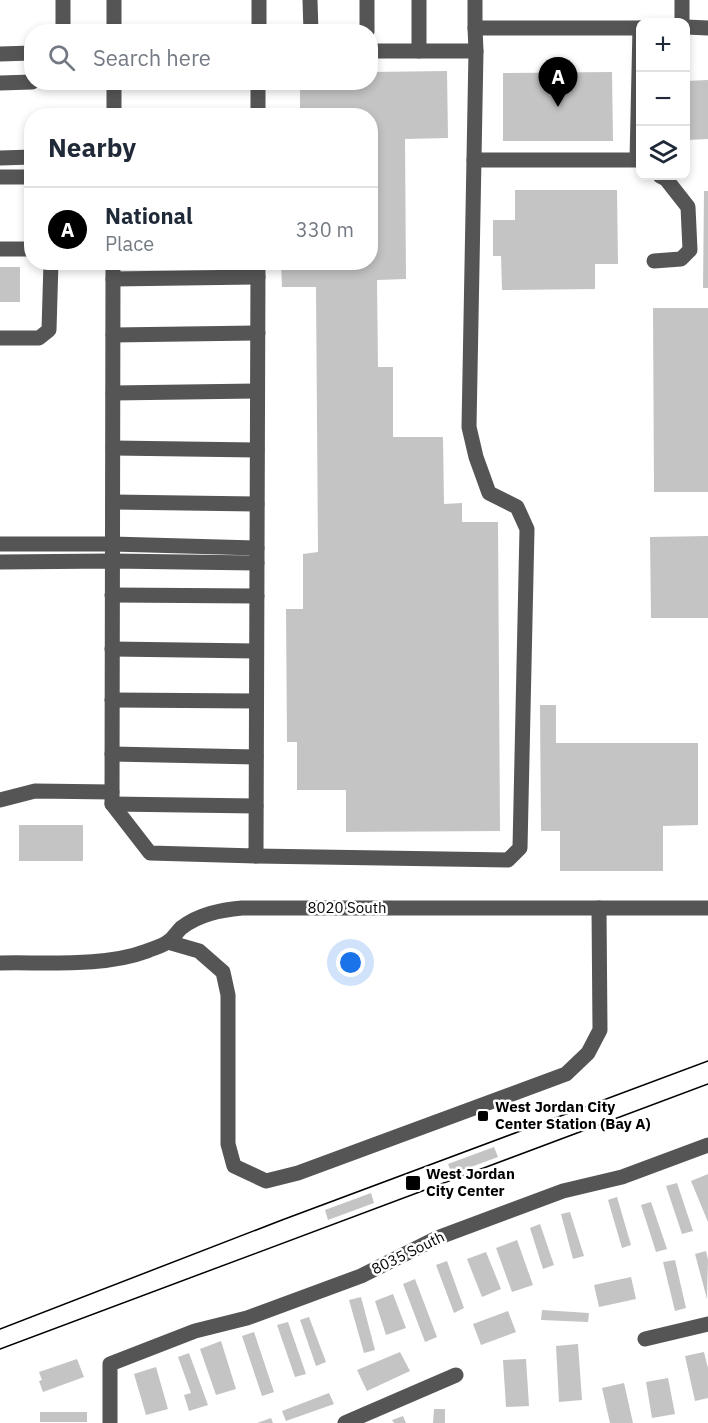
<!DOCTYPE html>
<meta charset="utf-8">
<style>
body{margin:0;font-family:"IBM Plex Sans",sans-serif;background:#f6f6f7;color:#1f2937}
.controls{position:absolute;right:18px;top:18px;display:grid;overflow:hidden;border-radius:12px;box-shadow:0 3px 9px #0003}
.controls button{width:54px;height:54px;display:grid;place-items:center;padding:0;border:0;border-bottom:2px solid #e0e1e3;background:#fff;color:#1f2937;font:30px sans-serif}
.you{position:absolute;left:351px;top:963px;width:21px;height:21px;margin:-15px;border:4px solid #fff;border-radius:50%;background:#1a73e8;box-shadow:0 0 0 9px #1a73e833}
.badge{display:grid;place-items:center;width:39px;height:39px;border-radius:50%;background:#000;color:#fff;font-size:20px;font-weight:700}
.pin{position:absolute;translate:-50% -50px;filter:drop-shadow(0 2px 3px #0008)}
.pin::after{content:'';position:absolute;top:32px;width:21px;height:18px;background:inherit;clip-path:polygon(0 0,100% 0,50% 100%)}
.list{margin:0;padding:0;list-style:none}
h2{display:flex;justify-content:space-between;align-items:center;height:78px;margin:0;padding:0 24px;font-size:26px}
h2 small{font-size:20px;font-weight:400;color:#747a83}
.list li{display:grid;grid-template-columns:39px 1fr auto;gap:18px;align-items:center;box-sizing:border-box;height:84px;padding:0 24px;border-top:2px solid #e0e1e3}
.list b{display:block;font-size:22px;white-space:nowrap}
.list p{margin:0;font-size:20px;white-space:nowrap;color:#747a83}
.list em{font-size:20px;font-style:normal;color:#747a83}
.icon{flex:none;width:33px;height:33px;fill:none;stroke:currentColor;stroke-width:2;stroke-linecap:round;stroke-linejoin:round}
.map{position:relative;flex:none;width:708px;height:1423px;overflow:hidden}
.search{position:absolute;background:#fff;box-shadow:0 3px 9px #0003;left:24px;top:24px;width:354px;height:66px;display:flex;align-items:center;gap:15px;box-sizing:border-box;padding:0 21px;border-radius:24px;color:#747a83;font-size:22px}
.panel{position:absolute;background:#fff;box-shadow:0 3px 9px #0003;left:24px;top:108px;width:354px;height:162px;border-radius:24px}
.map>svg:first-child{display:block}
</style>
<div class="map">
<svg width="708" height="1423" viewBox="0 0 708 1423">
<rect width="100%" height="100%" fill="#fff"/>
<g fill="#c4c4c4">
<polygon points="447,71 448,138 405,139 406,279 377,280 378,367 393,367 393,437 443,437 444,504 462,503 462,522 498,522 500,831 346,832 346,790 297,790 297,742 287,742 286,609 303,609 303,554 318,552 316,287 282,287 281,262 370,262 370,116 300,116 300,82 370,82 370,72"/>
<polygon points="612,72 613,141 503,141 503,73"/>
<polygon points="708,80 708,139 686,140 686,81"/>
<polygon points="515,190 617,190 618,264 595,264 595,289 502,290 501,256 493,256 493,220 515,220"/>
<polygon points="704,191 708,191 708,288 703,288"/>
<rect x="0" y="267" width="20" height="35"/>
<polygon points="653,308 708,308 708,492 654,492"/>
<polygon points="708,536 708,618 651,618 650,537"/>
<polygon points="540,705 556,705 556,743 698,743 698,825 663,826 663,871 560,871 560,831 541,831"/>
<rect x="19" y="825" width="64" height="36"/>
<polygon points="494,1147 498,1157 452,1174 448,1164"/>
<polygon points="708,1174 708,1222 691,1181"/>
<polygon points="677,1183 693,1231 682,1234 666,1186"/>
<polygon points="371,1193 374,1203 328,1220 325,1210"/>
<polygon points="617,1197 631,1245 622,1248 608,1200"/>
<polygon points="651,1202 667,1249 656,1252 641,1205"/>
<polygon points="570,1212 584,1256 573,1259 561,1214"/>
<polygon points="540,1224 554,1265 543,1269 530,1228"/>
<polygon points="517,1240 533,1285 512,1292 496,1248"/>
<polygon points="706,1251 708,1260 707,1299 695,1254"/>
<polygon points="486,1252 501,1289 482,1297 467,1259"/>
<polygon points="675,1260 686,1308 675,1311 663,1262"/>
<polygon points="447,1261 464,1308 454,1313 436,1265"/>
<polygon points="631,1277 636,1299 599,1307 594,1285"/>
<polygon points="415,1279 437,1337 425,1342 403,1284"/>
<polygon points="393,1294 406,1328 386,1335 375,1301"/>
<polygon points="361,1297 375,1350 364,1353 349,1300"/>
<polygon points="542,1310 589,1313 588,1322 541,1320"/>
<polygon points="508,1311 516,1332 481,1345 473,1324"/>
<polygon points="309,1317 326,1362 316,1366 300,1320"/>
<polygon points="288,1322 306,1374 295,1377 277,1325"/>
<polygon points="254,1332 274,1392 262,1396 242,1336"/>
<polygon points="221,1341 236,1389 216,1395 200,1349"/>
<polygon points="578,1344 582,1400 559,1402 556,1346"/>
<polygon points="400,1352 410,1371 367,1391 357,1370"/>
<polygon points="704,1352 708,1368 708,1398 695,1401 685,1356"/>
<polygon points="189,1353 208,1405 189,1411 184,1395 191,1393 178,1357"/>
<polygon points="77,1359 84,1377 43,1392 39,1381 42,1380 39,1372"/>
<polygon points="526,1359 529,1406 506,1407 503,1360"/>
<polygon points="156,1367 168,1409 146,1415 134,1374"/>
<polygon points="668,1378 675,1414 652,1418 646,1382"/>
<polygon points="624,1383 633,1423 610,1423 602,1388"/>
<polygon points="329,1393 334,1404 286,1421 282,1411"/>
<polygon points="434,1409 445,1409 445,1423 433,1423"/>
<rect x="40" y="1412" width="47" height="10"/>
<polygon points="403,1416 406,1423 394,1423 392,1420"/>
<polygon points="271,1418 273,1423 257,1423"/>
</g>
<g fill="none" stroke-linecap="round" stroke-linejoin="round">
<g stroke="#555" stroke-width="15">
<polyline points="63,0 63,32"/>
<polyline points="310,0 311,32"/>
<polyline points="475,0 475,28"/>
<polyline points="682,0 682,22"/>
<polyline points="686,27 708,28"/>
<polyline points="114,32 114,0"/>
<polyline points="259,32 259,0"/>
<polyline points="367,32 367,0"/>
<polyline points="370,51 476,51 475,28 640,28"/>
<polyline points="419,51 419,0"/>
<polyline points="0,54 32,53"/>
<polyline points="0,83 32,82"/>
<polyline points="114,116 114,82"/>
<polyline points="258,116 258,82"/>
<polyline points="0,158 32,157"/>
<polyline points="474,160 637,160 640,28"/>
<polyline points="0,177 32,177"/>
<polyline points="0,249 32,249"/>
<polyline points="654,261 681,259 690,250 688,207 666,179 660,176"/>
<polyline points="113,262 112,804 150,853 256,856 258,262"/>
<polyline points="113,279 258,277"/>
<polyline points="113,335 258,333"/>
<polyline points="0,338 39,338 49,330 51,262"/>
<polyline points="113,393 257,391"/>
<polyline points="113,448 257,450"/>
<polyline points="113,502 257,504"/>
<polyline points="0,544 112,544 257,548"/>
<polyline points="0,562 112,561 257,563"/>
<polyline points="112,595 257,596"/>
<polyline points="112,649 256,651"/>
<polyline points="112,700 256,701"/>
<polyline points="112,754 256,757"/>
<polyline points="0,800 35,791 112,792"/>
<polyline points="112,804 256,806"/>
<polyline points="256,856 508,860 520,848 527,529 517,507 489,493 476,457 469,427 476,51"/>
<polyline points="168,942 199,951 223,972 228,995 228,1144 234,1166 266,1181 298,1173 566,1074 588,1053 600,1030 599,908"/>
<path d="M0,963C46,962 105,967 147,951C154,948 163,946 169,941C173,938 177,932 181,928C199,914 221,910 242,908H708"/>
<polyline points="645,1339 708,1324"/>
<polyline points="110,1423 110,1364 195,1331 247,1318 361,1276 437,1238 563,1191 622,1177 708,1145"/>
<polyline points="345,1423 456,1375"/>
</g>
<g stroke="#000" stroke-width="1.5">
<polyline points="0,1329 282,1220 708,1061"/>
<polyline points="0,1349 708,1084"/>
</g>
</g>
<g fill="#000" stroke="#fff" stroke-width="2">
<rect x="477" y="1110" width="12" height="12" rx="3"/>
<rect x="405" y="1175" width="16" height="16" rx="3"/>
</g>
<g text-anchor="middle" stroke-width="5" stroke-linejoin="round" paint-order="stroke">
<g font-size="15" fill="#000" stroke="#fff">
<text x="347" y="913">8020 South</text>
<text transform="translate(408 1253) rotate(-26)" y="5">8035 South</text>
</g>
<g font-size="15" font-weight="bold" fill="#000" stroke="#fff" text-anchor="start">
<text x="495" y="1112">West Jordan City<tspan x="495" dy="17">Center Station (Bay A)</tspan></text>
<text x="426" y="1179">West Jordan<tspan x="426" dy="17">City Center</tspan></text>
</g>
</g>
</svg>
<div class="controls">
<button>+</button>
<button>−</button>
<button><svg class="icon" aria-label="layers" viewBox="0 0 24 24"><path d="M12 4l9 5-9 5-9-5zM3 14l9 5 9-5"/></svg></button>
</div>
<div class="you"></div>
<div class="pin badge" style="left:558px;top:107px">A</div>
<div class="search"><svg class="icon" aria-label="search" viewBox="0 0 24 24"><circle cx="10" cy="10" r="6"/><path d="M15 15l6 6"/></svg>Search here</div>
<section class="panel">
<h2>Nearby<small></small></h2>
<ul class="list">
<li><span class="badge">A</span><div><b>National</b><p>Place</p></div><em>330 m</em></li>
</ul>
</section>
</div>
